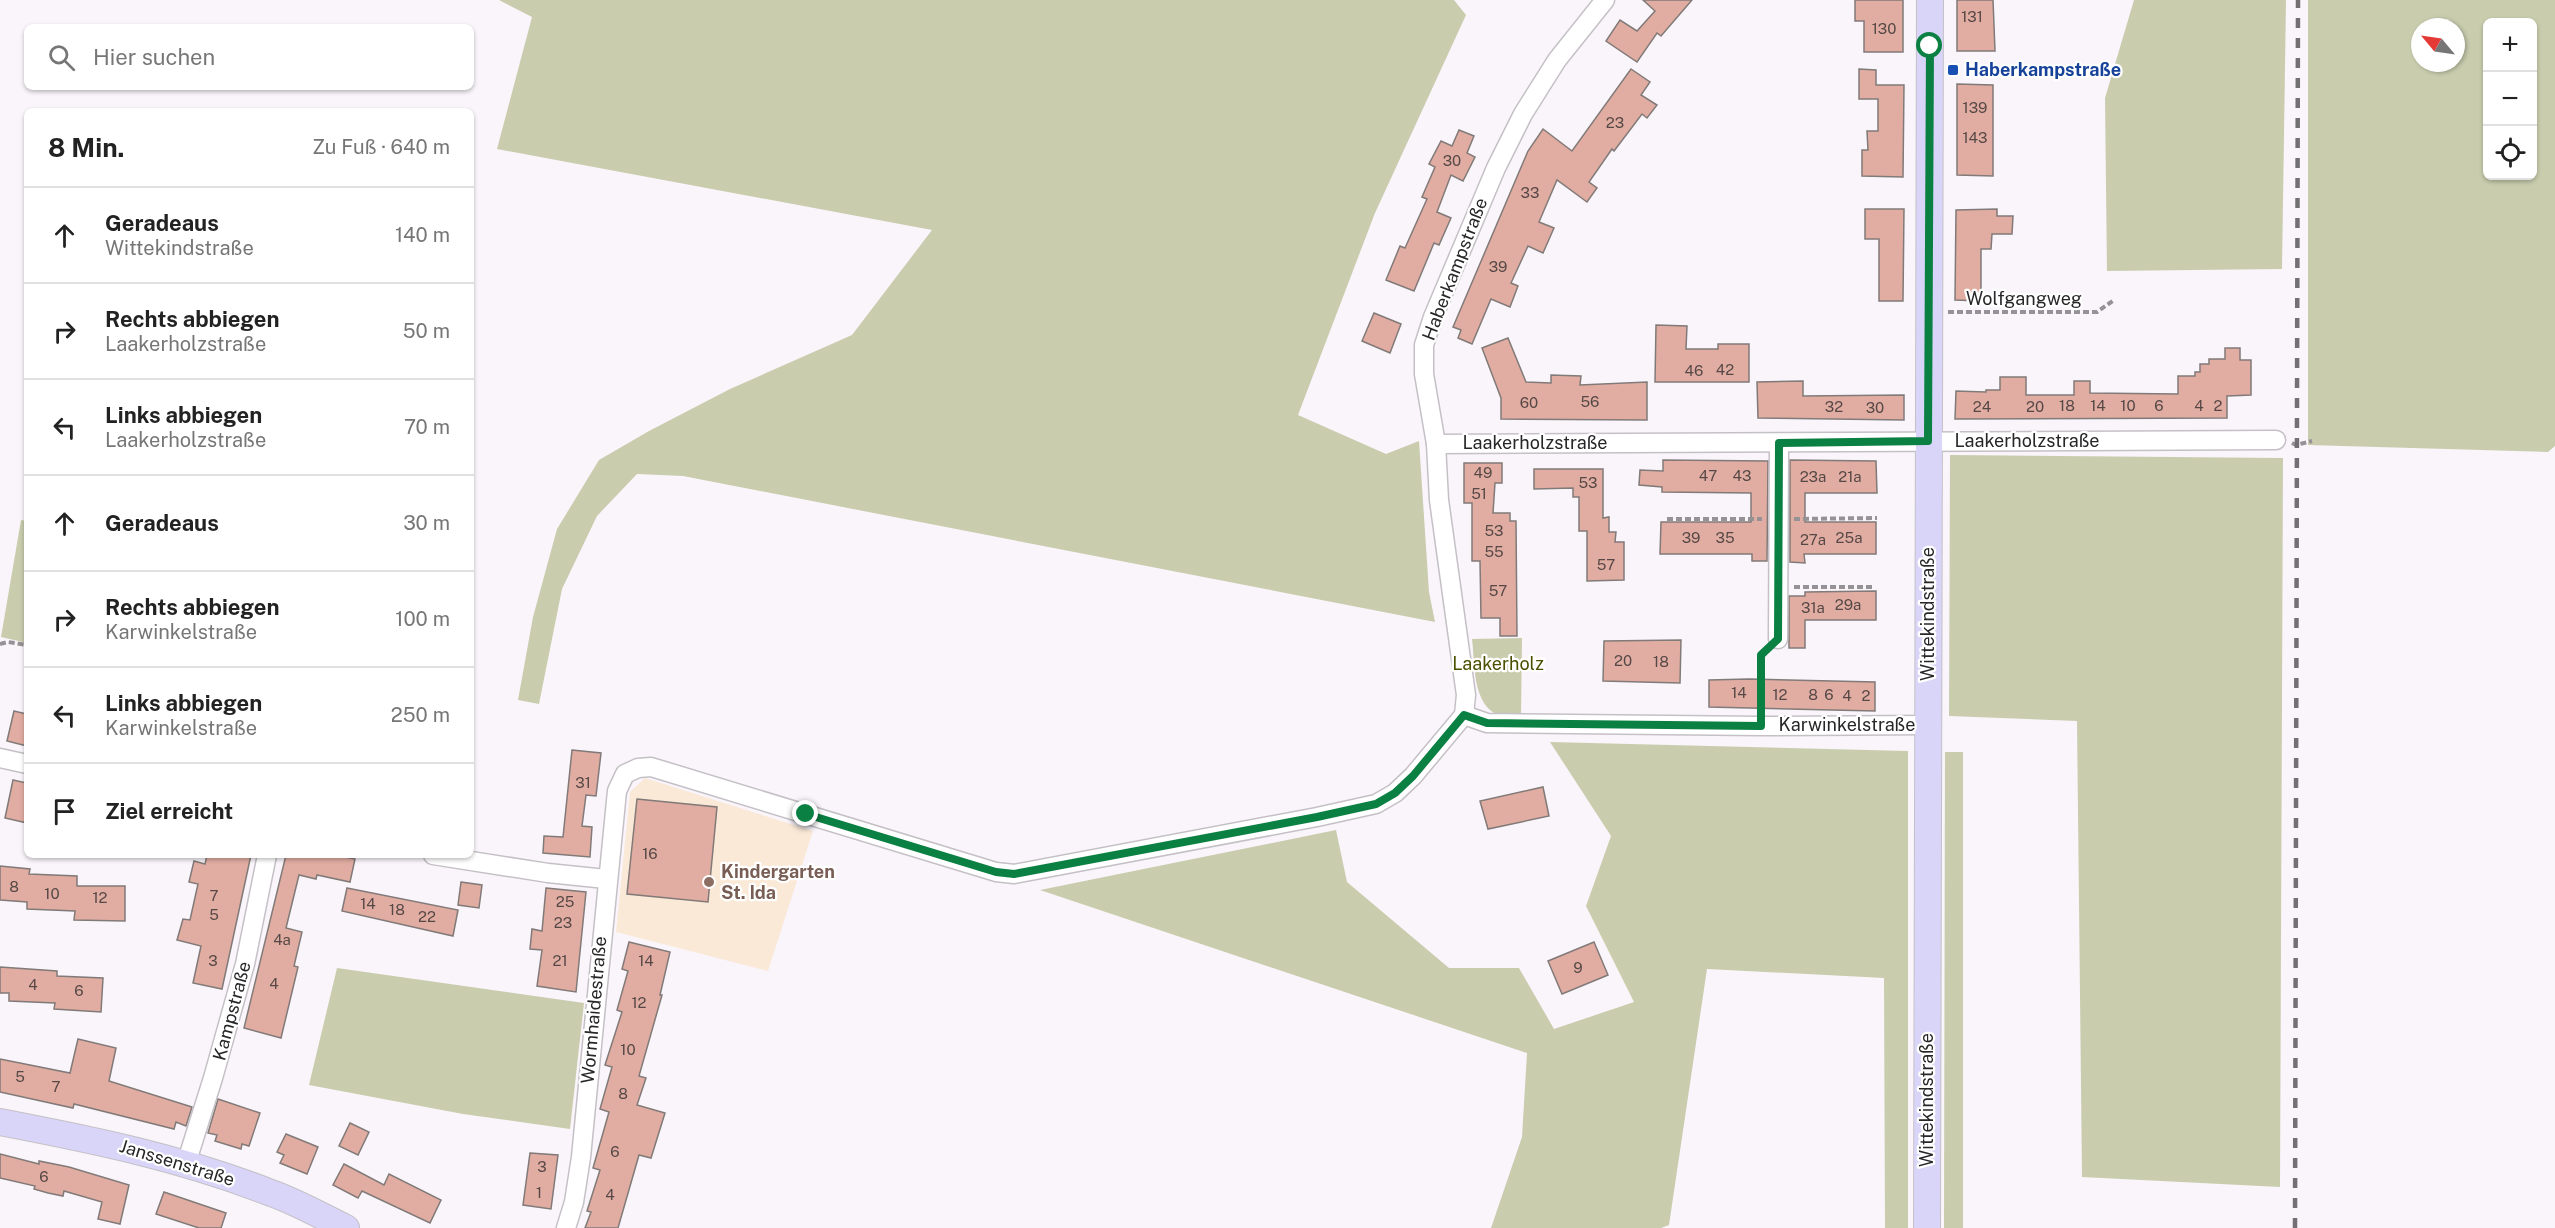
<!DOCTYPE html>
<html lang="de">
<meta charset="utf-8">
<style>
body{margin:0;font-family:"Public Sans",sans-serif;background:#f6f6f6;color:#222}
.controls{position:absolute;right:18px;top:18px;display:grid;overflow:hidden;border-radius:9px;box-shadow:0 2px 4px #0004}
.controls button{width:54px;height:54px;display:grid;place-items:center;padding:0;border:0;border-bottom:2px solid #e0e0e0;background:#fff;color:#222;font:30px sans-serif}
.compass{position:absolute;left:2411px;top:18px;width:54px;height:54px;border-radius:50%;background:#fff;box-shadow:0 2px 4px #0004;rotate:299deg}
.stop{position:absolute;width:18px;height:18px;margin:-14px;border:4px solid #0b8043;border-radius:50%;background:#fff}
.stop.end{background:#0b8043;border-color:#fff;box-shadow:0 2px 6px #0008}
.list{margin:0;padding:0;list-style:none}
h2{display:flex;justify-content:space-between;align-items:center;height:78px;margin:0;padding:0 24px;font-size:26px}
h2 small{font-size:20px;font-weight:400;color:#767676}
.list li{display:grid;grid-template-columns:39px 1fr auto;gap:18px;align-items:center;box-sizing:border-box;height:96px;padding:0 24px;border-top:2px solid #e0e0e0}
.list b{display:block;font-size:22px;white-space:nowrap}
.list p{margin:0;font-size:20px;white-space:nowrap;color:#767676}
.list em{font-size:20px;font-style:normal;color:#767676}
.icon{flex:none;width:33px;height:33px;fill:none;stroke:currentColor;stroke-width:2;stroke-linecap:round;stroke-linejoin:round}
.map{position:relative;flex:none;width:2555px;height:1228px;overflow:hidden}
.search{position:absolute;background:#fff;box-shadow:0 2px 4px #0004;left:24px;top:24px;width:450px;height:66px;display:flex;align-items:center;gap:15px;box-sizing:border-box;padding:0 21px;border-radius:9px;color:#767676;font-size:22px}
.panel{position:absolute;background:#fff;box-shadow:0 2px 4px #0004;left:24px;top:108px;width:450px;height:750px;border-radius:9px}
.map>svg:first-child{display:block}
</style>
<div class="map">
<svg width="2555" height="1228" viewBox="0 0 2555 1228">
<rect width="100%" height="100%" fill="#f9f5fb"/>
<polygon fill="#fbe9d8" points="645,778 813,831 768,971 616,932 630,792"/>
<g fill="#c9cdae" fill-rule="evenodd">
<polygon points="499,0 1454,0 1466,15 1375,213 1298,415 1386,454 1419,441 1429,592 1435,622 683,476 637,474 597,516 562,589 539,704 518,700 533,617 557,529 599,460 649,431 730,389 852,335 932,230 497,149 532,17"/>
<polygon points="2134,0 2286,0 2282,269 2107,271 2105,98"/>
<path d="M2308,0H2555V446L2548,452L2308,445ZM2488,22H2532V176H2488ZM2420,27H2456V63H2420Z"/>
<polygon points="1950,455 2283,458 2280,1187 2082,1177 2077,721 1949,716"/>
<polygon points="21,520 27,521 27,643 1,637"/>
<path d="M1522,638L1521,717C1514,717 1504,718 1498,715C1472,704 1475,663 1472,639Z"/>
<polygon points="1550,742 1908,751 1908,1228 1885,1228 1884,978 1707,969 1669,1225 1661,1228 1491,1228 1522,1137 1527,1053 1040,890 1336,830 1347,882 1449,968 1519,968 1554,1029 1634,1002 1586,906 1611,836"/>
<polygon points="1945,752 1963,752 1963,1228 1944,1228"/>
<polygon points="337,968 584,1003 570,1129 463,1114 309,1085"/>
</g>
<g fill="#e1ada2" stroke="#817a78" stroke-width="1.5">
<polygon points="1643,0 1692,0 1661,36 1657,33 1637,62 1606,41 1620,20 1637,31 1655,11"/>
<polygon points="1855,0 1903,0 1903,52 1864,52 1864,21 1855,21"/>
<polygon points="1957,0 1993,0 1995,51 1957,51"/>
<polygon points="1631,69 1650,82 1641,95 1657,105 1647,118 1642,114 1614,151 1612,149 1589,182 1597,188 1587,202 1557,180 1539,222 1554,228 1543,253 1528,246 1511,283 1518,286 1510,307 1491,299 1472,344 1458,338 1461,330 1453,327 1528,151 1543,129 1572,151"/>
<polygon points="1859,69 1876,70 1876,85 1904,85 1903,177 1862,176 1862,150 1868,150 1867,131 1878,131 1878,99 1859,99"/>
<polygon points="1957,84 1993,85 1993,176 1957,175"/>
<polygon points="1459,130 1474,136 1467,153 1475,157 1463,181 1451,175 1437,212 1451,218 1439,245 1434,243 1414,291 1386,280 1400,246 1405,248 1427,199 1422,197 1435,167 1429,164 1441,141 1452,146"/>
<polygon points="1865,209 1904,209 1903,301 1879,301 1879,239 1865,239"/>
<polygon points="1997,209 1997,216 2013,216 2012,234 1992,234 1991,249 1981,249 1981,301 1955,300 1956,210"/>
<polygon points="1374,313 1401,324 1390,353 1362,341"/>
<polygon points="1656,325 1687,326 1686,349 1718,349 1718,344 1749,344 1749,382 1655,382"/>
<polygon points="1508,338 1526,382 1551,383 1551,375 1581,376 1580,385 1647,382 1647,420 1501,419 1501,398 1482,348"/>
<polygon points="2225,348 2240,348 2240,360 2251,360 2251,395 2227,396 2227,418 1955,419 1956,391 1986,392 1986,390 2000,390 2000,377 2026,377 2026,395 2074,395 2074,381 2090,381 2090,393 2178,394 2178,376 2195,376 2195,372 2200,372 2200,364 2209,364 2209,359 2225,359"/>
<polygon points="1803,381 1803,396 1904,395 1904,420 1758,418 1757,382"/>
<polygon points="1663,460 1768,461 1767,561 1752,561 1752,554 1660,554 1661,522 1751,522 1751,493 1662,492 1662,487 1639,485 1640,470 1663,471"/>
<polygon points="1790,460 1876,461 1877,493 1805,493 1805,522 1876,522 1876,554 1804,554 1805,563 1790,562"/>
<polygon points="1464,463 1502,463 1502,483 1495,483 1493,513 1510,513 1510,521 1516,521 1517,636 1500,636 1500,618 1481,618 1480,561 1472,561 1472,503 1464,503"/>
<polygon points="1534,469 1603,469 1603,518 1609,517 1609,532 1616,532 1615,542 1624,542 1624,580 1587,581 1587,531 1579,531 1579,497 1573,497 1573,488 1534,489"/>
<polygon points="1876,591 1876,620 1805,620 1805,648 1789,648 1789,596 1805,596 1805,592"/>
<polygon points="1681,640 1680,683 1603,681 1604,641"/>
<polygon points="1749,679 1875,682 1875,711 1709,707 1709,680"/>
<polygon points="14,711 27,714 27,746 7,741"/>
<polygon points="572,750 601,753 596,796 586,795 582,826 592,827 590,857 543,853 544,836 563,837"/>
<polygon points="13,780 27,783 27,823 5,818"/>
<polygon points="1543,787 1549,816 1488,829 1480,801"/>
<polygon points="637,799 717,807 708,902 627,894"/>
<polygon points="207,855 251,855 222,989 193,983 201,946 177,940 183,919 190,920 198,884 189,882 194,861 205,864"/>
<polygon points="286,855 337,855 355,859 350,882 317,875 316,879 299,875 286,928 302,932 294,966 298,967 281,1038 244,1028"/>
<polygon points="0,866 30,869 29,874 77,876 77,886 125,886 125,921 74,920 75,911 27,909 27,902 0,900"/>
<polygon points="461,882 482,885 479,908 458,905"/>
<polygon points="347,888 458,910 453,936 342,911"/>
<polygon points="546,888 586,892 576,992 537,986 542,950 530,949 532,929 542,931"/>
<polygon points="629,942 670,952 660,995 662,995 639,1076 646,1078 637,1105 665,1113 651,1158 639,1155 618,1228 585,1228 591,1212 587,1211 600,1170 593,1168 609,1112 600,1109 612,1067 605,1065 622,1012 617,1010 628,971 622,969"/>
<polygon points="1594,942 1608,975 1562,994 1548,961"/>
<polygon points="0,967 57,971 57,976 103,978 101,1012 54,1009 55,1003 9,1001 9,993 0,993"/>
<polygon points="78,1039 116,1048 109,1081 192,1107 186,1126 176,1122 174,1129 74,1104 73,1108 0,1092 0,1059 70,1073"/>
<polygon points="218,1099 260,1113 249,1146 242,1144 241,1149 215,1141 217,1135 208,1133"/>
<polygon points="350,1123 369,1132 358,1155 339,1146"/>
<polygon points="286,1134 318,1147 307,1174 280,1163 284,1155 277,1152"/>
<polygon points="530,1153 558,1155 551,1209 523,1205"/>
<polygon points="0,1154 39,1164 39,1161 69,1167 129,1185 120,1224 98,1219 102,1202 64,1191 63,1196 48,1193 34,1189 35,1186 0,1178"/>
<polygon points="344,1164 384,1185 389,1174 441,1200 430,1223 362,1191 358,1198 333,1185"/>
<polygon points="164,1192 226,1213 221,1228 199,1228 156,1214"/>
</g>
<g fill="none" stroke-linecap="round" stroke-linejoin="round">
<defs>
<g id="minor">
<polyline points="1436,444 2276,440"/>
<polyline points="1778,639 1779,443"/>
<polyline points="1464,715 1466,695 1439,500 1436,444 1424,374 1424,345 1433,317 1496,168 1523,114 1557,60 1605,0"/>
<polyline points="1464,715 1487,723 1761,726 1928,725"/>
<polyline points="0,758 27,764"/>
<polyline points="433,855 548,873 606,879"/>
<polyline points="186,1164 213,1078 245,964 267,855"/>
<polyline points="566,1228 574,1202 581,1157 617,791 625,774 638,768 651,767 996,872 1014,874 1317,817 1376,804 1395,793 1413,776 1464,715"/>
</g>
<g id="secondary">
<path d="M0,1122C94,1140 182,1158 271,1193C297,1202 321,1216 346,1228"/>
<polyline points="1927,1228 1930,0"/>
</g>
</defs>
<use href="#minor" stroke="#c5c0c6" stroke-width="21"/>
<use href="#secondary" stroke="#c5c0c6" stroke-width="28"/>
<g stroke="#959296" stroke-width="4" stroke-dasharray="6 3" stroke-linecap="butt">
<polyline points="1948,312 2097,312 2114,300"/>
<polyline points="2292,443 2296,445 2312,441"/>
<polyline points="1667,519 1762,519"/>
<polyline points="1794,519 1877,518"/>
<polyline points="1794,587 1874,587"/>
<polyline points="0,644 8,642 27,645"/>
<polyline points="1761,710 1762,655 1766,651"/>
</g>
<use href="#minor" stroke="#fff" stroke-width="18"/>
<use href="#secondary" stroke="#d9d5f8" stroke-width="26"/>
<polyline stroke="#727073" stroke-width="4.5" stroke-dasharray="10 10" stroke-linecap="butt" points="2295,1228 2298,0"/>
</g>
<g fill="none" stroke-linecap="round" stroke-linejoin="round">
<polyline stroke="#0b8043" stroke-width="8" points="806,814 996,872 1014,874 1317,817 1376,804 1395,793 1413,776 1464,715 1487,723 1761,726 1761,655 1778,639 1779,443 1928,441 1930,46"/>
</g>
<rect fill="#1a4fb4" stroke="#fff" stroke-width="2" x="1947" y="64" width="12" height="12" rx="3"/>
<circle fill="#8d6e63" stroke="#fff" stroke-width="2" cx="709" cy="882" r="6"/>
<g text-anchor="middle" stroke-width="4.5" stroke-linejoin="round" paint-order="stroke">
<g font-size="15" fill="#564846">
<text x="1972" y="22">131</text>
<text x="1884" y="34">130</text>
<text x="1975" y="113">139</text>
<text x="1615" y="128">23</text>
<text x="1975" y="143">143</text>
<text x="1452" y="166">30</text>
<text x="1530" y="198">33</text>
<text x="1498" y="272">39</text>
<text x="1725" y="375">42</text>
<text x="1694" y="376">46</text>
<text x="1590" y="407">56</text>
<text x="1529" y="408">60</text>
<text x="2067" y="411">18</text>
<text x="2098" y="411">14</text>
<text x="2128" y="411">10</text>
<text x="2159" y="411">6</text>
<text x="2199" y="411">4</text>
<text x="2218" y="411">2</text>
<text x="1834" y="412">32</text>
<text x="1982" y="412">24</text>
<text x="2035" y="412">20</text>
<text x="1875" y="413">30</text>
<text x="1483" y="478">49</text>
<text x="1708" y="481">47</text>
<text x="1742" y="481">43</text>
<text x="1813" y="482">23a</text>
<text x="1850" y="482">21a</text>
<text x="1588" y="488">53</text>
<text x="1479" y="499">51</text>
<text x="1494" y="536">53</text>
<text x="1691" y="543">39</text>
<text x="1725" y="543">35</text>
<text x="1849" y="543">25a</text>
<text x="1813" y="545">27a</text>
<text x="1494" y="557">55</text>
<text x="1606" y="570">57</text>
<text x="1498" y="596">57</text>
<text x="1848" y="610">29a</text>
<text x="1813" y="613">31a</text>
<text x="1623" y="666">20</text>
<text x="1661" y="667">18</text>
<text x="1739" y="698">14</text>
<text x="1780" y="700">12</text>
<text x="1813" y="700">8</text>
<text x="1829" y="700">6</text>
<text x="1847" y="701">4</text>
<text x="1866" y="701">2</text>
<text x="583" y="788">31</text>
<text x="650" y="859">16</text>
<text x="14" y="892">8</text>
<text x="52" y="899">10</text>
<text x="214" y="901">7</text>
<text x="100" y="903">12</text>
<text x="565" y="907">25</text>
<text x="368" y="909">14</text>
<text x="397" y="915">18</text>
<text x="214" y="920">5</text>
<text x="427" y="922">22</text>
<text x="563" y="928">23</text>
<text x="282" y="945">4a</text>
<text x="213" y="966">3</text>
<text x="560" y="966">21</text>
<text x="646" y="966">14</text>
<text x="1578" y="973">9</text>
<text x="274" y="989">4</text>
<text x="33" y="990">4</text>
<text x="79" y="996">6</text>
<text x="639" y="1008">12</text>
<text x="628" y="1055">10</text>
<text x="20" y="1082">5</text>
<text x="56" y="1092">7</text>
<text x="623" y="1099">8</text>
<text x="615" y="1157">6</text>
<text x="542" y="1172">3</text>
<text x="44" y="1182">6</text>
<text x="539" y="1198">1</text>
<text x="610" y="1200">4</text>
</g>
<g font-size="18" font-weight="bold" fill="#164399" stroke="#fff" text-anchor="start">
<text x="1965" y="76">Haberkampstraße</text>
</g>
<g font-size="18" fill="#272628" stroke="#fff">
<text transform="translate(1455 269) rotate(-69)" y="6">Haberkampstraße</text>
<text x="2024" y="305">Wolfgangweg</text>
<text x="2027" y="447">Laakerholzstraße</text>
<text x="1535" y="449">Laakerholzstraße</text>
<text transform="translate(1928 614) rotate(-90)" y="6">Wittekindstraße</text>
<text x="1847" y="731">Karwinkelstraße</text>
<text transform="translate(594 1010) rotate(-85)" y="6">Wormhaidestraße</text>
<text transform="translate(232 1011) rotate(-75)" y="6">Kampstraße</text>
<text transform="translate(1927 1100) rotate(-90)" y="6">Wittekindstraße</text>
<text transform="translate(177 1163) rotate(17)" y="6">Janssenstraße</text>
</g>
<g font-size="18" fill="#4c5000" stroke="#fff">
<text x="1498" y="670">Laakerholz</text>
</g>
<g font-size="18" font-weight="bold" fill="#785e54" stroke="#fff" text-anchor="start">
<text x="721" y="878">Kindergarten<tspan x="721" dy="21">St. Ida</tspan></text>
</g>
</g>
</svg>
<div class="controls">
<button>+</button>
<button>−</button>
<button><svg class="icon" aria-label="locate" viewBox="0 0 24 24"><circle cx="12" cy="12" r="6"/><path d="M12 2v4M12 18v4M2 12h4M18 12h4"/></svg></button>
</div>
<svg class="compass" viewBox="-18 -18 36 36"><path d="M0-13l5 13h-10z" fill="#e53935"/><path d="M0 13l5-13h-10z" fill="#767676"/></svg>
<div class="stop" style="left:1930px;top:46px"></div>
<div class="stop end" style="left:806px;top:814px"></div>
<div class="search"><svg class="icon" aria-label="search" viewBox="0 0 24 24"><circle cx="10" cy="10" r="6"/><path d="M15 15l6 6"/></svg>Hier suchen</div>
<section class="panel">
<h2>8 Min.<small>Zu Fuß · 640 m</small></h2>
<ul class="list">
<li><svg class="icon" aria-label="ahead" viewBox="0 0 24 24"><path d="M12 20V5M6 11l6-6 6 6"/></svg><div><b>Geradeaus</b><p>Wittekindstraße</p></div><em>140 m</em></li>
<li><svg class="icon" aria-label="right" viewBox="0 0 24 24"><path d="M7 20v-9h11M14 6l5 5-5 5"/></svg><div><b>Rechts abbiegen</b><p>Laakerholzstraße</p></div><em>50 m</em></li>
<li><svg class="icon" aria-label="left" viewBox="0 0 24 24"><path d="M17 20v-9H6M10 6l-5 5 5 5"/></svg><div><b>Links abbiegen</b><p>Laakerholzstraße</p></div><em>70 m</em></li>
<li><svg class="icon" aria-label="ahead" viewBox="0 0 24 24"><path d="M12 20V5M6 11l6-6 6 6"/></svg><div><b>Geradeaus</b></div><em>30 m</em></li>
<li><svg class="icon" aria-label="right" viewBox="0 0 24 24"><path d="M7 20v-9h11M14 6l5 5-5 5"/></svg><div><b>Rechts abbiegen</b><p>Karwinkelstraße</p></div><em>100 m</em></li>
<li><svg class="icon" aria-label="left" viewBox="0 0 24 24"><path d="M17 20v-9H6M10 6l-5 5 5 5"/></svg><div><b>Links abbiegen</b><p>Karwinkelstraße</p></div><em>250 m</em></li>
<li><svg class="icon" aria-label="arrive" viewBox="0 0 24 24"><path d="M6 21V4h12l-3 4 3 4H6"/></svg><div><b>Ziel erreicht</b></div></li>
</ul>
</section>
</div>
